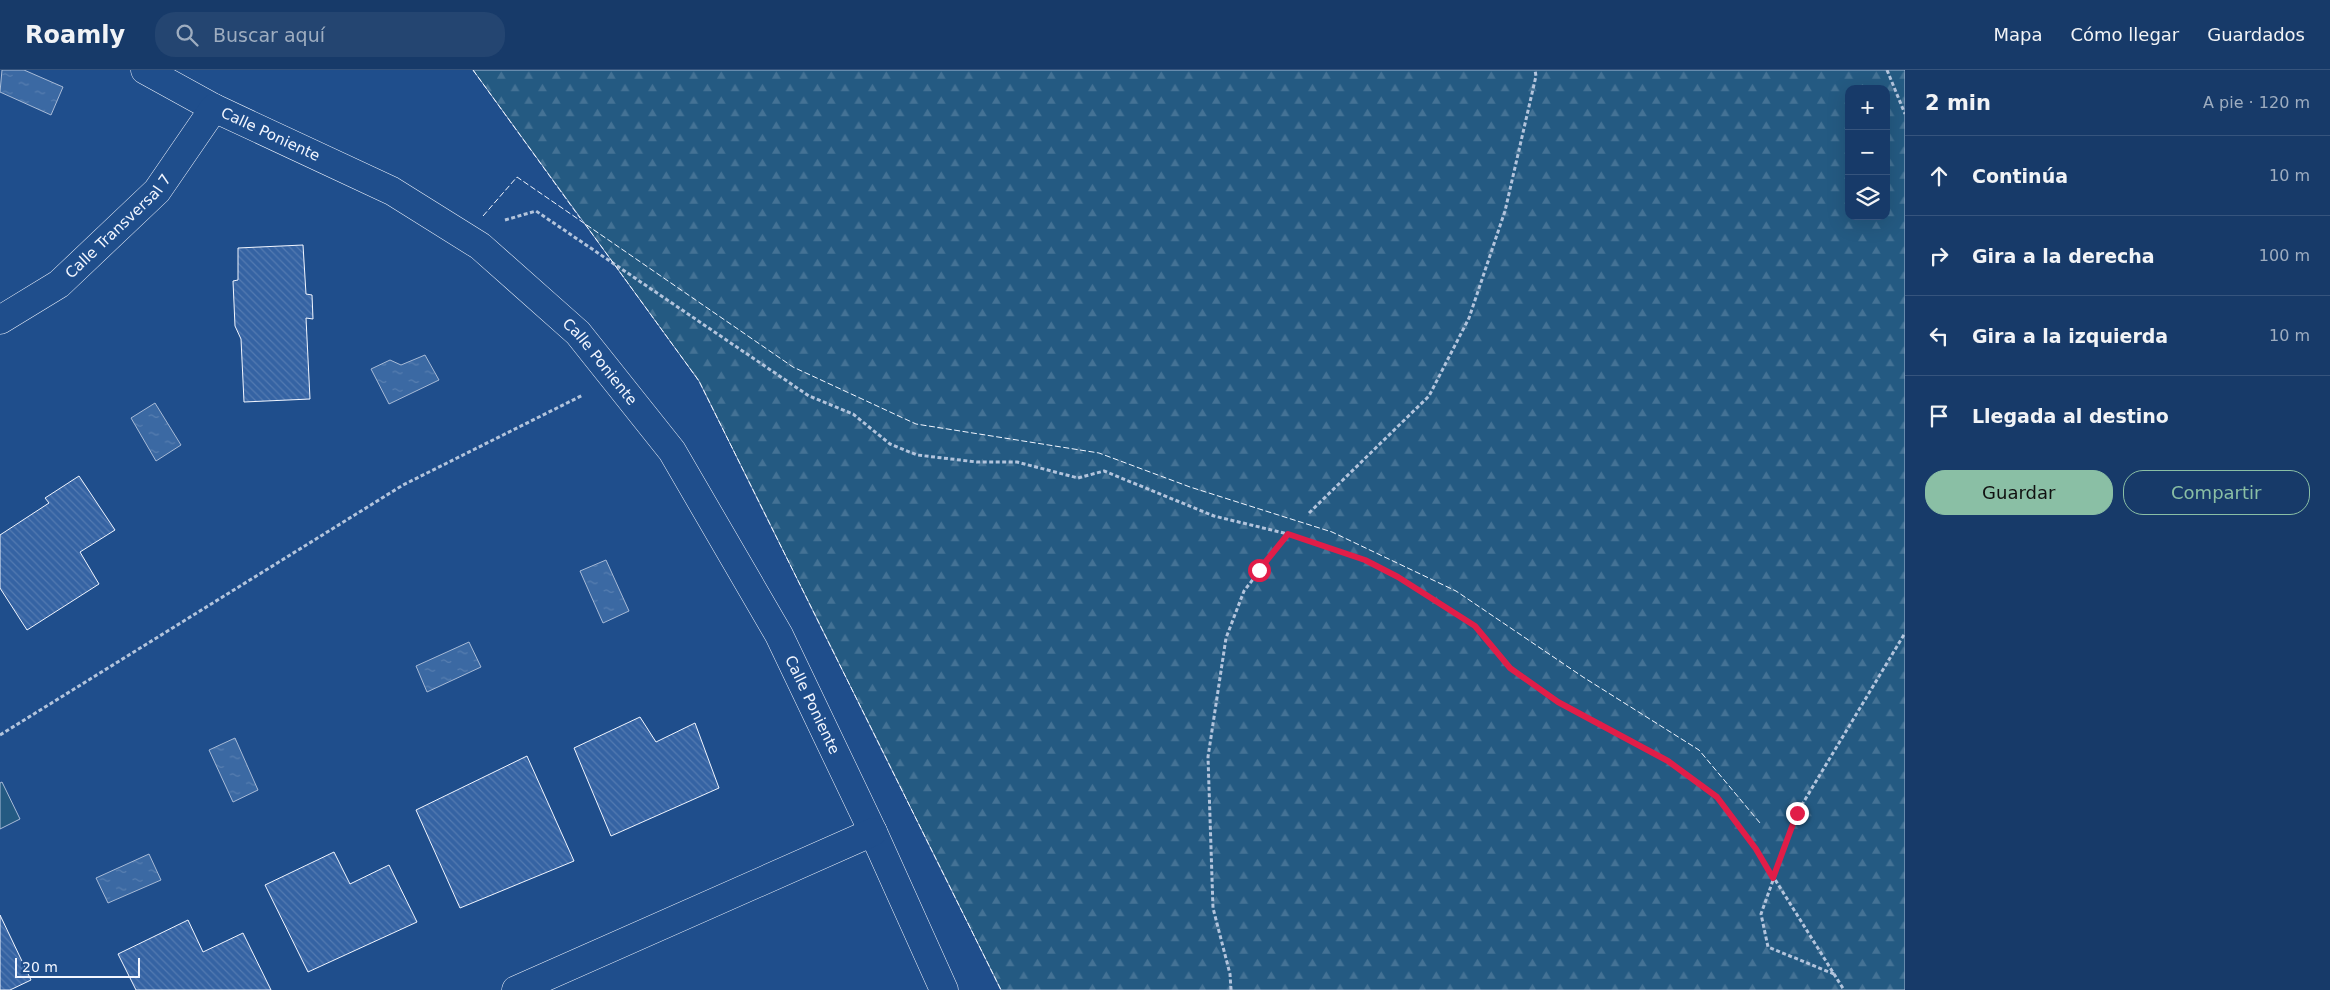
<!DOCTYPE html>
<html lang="es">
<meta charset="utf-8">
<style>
body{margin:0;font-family:"DejaVu Sans",sans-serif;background:#244571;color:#f1f3f6}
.controls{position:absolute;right:15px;top:15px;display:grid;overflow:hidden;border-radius:10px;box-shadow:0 5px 20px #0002}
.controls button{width:45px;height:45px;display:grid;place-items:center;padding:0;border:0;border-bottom:1px solid #36547d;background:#173a69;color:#f1f3f6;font:25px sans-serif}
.scale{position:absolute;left:15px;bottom:12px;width:125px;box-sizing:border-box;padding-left:5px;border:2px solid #f2f6ff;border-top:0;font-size:14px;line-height:18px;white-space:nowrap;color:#f2f6ff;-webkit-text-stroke:4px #1f4e8c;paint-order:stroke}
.stop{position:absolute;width:15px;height:15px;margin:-11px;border:4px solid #e11d48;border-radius:50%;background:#fff}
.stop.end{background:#e11d48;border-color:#fff;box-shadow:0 1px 5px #0008}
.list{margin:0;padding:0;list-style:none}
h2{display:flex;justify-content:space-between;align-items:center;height:65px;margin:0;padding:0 20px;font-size:21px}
h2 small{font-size:16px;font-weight:400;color:#9eadc0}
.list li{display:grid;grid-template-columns:32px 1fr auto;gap:15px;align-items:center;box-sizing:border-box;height:80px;padding:0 20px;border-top:1px solid #36547d}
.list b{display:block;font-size:19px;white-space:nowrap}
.list em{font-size:16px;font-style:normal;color:#9eadc0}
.actions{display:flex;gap:10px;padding:15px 20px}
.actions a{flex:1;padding:11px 0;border:1px solid #8abfa5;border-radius:20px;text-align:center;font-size:18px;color:#8abfa5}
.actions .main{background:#8abfa5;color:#111}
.icon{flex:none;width:28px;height:28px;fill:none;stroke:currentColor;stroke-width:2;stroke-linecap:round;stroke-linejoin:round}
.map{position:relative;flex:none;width:1905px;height:920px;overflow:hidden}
header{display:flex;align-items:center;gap:30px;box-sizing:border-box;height:70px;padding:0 25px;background:#173a69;border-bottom:1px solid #36547d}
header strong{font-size:24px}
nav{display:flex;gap:28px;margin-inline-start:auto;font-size:18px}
.search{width:350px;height:45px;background:#244571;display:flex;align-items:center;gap:12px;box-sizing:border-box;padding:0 18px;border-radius:20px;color:#9eadc0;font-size:19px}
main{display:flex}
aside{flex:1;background:#173a69}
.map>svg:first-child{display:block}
</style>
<header>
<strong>Roamly</strong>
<div class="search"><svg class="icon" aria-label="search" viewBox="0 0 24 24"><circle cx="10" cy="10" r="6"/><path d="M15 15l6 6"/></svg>Buscar aquí</div>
<nav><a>Mapa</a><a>Cómo llegar</a><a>Guardados</a></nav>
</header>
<main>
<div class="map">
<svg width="1905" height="920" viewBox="0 0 1905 920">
<defs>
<pattern id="forest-firs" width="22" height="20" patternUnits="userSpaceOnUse" patternTransform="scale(1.25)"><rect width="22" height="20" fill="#245a82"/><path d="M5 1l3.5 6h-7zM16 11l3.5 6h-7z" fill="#447295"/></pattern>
<pattern id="water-ripples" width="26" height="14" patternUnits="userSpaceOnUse" patternTransform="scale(1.25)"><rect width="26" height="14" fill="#3b69a3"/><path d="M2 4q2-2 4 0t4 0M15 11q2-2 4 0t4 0" fill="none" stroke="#587fb1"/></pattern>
<pattern id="building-back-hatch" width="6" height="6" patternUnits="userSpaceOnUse" patternTransform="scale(1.25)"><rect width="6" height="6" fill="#3563a3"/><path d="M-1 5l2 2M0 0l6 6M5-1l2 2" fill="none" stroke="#537ab1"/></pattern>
</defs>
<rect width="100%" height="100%" fill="#1f4e8c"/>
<path fill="url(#forest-firs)" stroke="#a8bbd7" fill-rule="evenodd" d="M473,0H1905V920H1001L699,311ZM1849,19H1886V146H1849Z"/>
<polygon fill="#245a82" stroke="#a8bbd7" points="2,712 20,749 0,759 0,713"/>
<g fill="url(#water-ripples)" stroke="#a8bbd7">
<polygon points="2,0 24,0 63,17 51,45 0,22"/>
<polygon points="425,285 439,310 389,334 371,299 390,290 401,295"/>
<polygon points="155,333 181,375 156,391 131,348"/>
<polygon points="606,490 629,541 603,553 580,501"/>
<polygon points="469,572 481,597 427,622 416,596"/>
<polygon points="235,668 258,720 233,732 209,680"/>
<polygon points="149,784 161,810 108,833 96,808"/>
</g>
<g fill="url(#building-back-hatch)" stroke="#f2f6ff">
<polygon points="303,175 306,224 312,225 313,249 306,248 310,329 244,332 241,269 235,256 233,211 238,210 238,178"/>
<polygon points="79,406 115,460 80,482 99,514 27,560 0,518 0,465 49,433 45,428"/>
<polygon points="640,647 656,672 695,653 719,718 611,766 574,678"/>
<polygon points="527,686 574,791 460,838 416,740"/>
<polygon points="334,782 350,814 389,795 417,852 308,902 265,815"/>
<polygon points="0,845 31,910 10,920 0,920"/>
<polygon points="188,850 203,882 243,863 271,920 136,920 118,884"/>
</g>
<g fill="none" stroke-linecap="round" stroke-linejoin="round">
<defs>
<g id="street">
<path id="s1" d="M145,0L214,38L392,121L480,176L578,263L672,381L779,565L873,762L944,920"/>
<path id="s2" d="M0,250L59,214L157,121L214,38"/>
<polyline points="516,920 873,762"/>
</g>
</defs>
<use href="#street" stroke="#f2f6ff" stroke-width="29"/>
<g stroke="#b3c4dc" stroke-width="3" stroke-dasharray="4 2.5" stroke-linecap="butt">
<polyline points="1887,0 1905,44"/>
<polyline points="505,150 536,141 809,326 853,344 890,374 917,385 977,392 1017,392 1078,408 1104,401 1214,446 1288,464 1365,490 1398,507 1475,556 1511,598 1557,632 1668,691 1717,727 1756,779 1844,920"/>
<polyline points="1309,443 1429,326 1469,248 1505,141 1536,6 1535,0"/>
<polyline points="0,665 403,415 583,325"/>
<polyline points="1834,904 1768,877 1761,844 1797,743 1905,563"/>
<polyline points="1231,920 1230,904 1213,838 1208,687 1226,568 1244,521 1288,464"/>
</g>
<use href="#street" stroke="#1f4e8c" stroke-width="28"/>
<g stroke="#f2f6ff" stroke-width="1" stroke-dasharray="6 2.5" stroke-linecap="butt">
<polyline points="473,0 580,148"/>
<polyline points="483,146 517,107 793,297 916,354 1099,383 1190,417 1332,462 1456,521 1583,607 1699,680 1760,753"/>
<polyline points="585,154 699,311 1001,920"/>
</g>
</g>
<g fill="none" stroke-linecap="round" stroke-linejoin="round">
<polyline stroke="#e11d48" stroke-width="6" points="1259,500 1288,464 1365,490 1398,507 1475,556 1510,598 1558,632 1668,691 1717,727 1756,779 1773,808 1797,743"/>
</g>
<g text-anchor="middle" stroke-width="4" stroke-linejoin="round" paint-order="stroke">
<g font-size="15" fill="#f2f6ff" stroke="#1f4e8c">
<text dy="5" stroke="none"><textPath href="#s1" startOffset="141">Calle Poniente</textPath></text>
<text dy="5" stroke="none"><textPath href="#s2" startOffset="152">Calle Transversal 7</textPath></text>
<text dy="5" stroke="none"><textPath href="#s1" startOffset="546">Calle Poniente</textPath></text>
<text dy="5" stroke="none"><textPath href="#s1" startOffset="951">Calle Poniente</textPath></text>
</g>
</g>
</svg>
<div class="controls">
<button>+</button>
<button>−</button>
<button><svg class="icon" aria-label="layers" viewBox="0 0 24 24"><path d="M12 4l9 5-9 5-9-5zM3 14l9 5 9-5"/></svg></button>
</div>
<div class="scale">20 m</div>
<div class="stop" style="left:1259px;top:500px"></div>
<div class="stop end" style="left:1797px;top:743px"></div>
</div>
<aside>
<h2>2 min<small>A pie · 120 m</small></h2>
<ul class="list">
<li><svg class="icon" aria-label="ahead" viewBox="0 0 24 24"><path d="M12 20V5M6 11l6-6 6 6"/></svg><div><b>Continúa</b></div><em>10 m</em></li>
<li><svg class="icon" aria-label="right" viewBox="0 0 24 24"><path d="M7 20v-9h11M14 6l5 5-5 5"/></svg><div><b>Gira a la derecha</b></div><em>100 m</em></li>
<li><svg class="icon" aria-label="left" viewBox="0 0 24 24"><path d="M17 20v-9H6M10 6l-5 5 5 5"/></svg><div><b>Gira a la izquierda</b></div><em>10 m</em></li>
<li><svg class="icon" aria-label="arrive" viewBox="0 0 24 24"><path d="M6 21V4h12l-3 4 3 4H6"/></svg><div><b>Llegada al destino</b></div></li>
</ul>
<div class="actions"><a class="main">Guardar</a><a>Compartir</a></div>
</aside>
</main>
